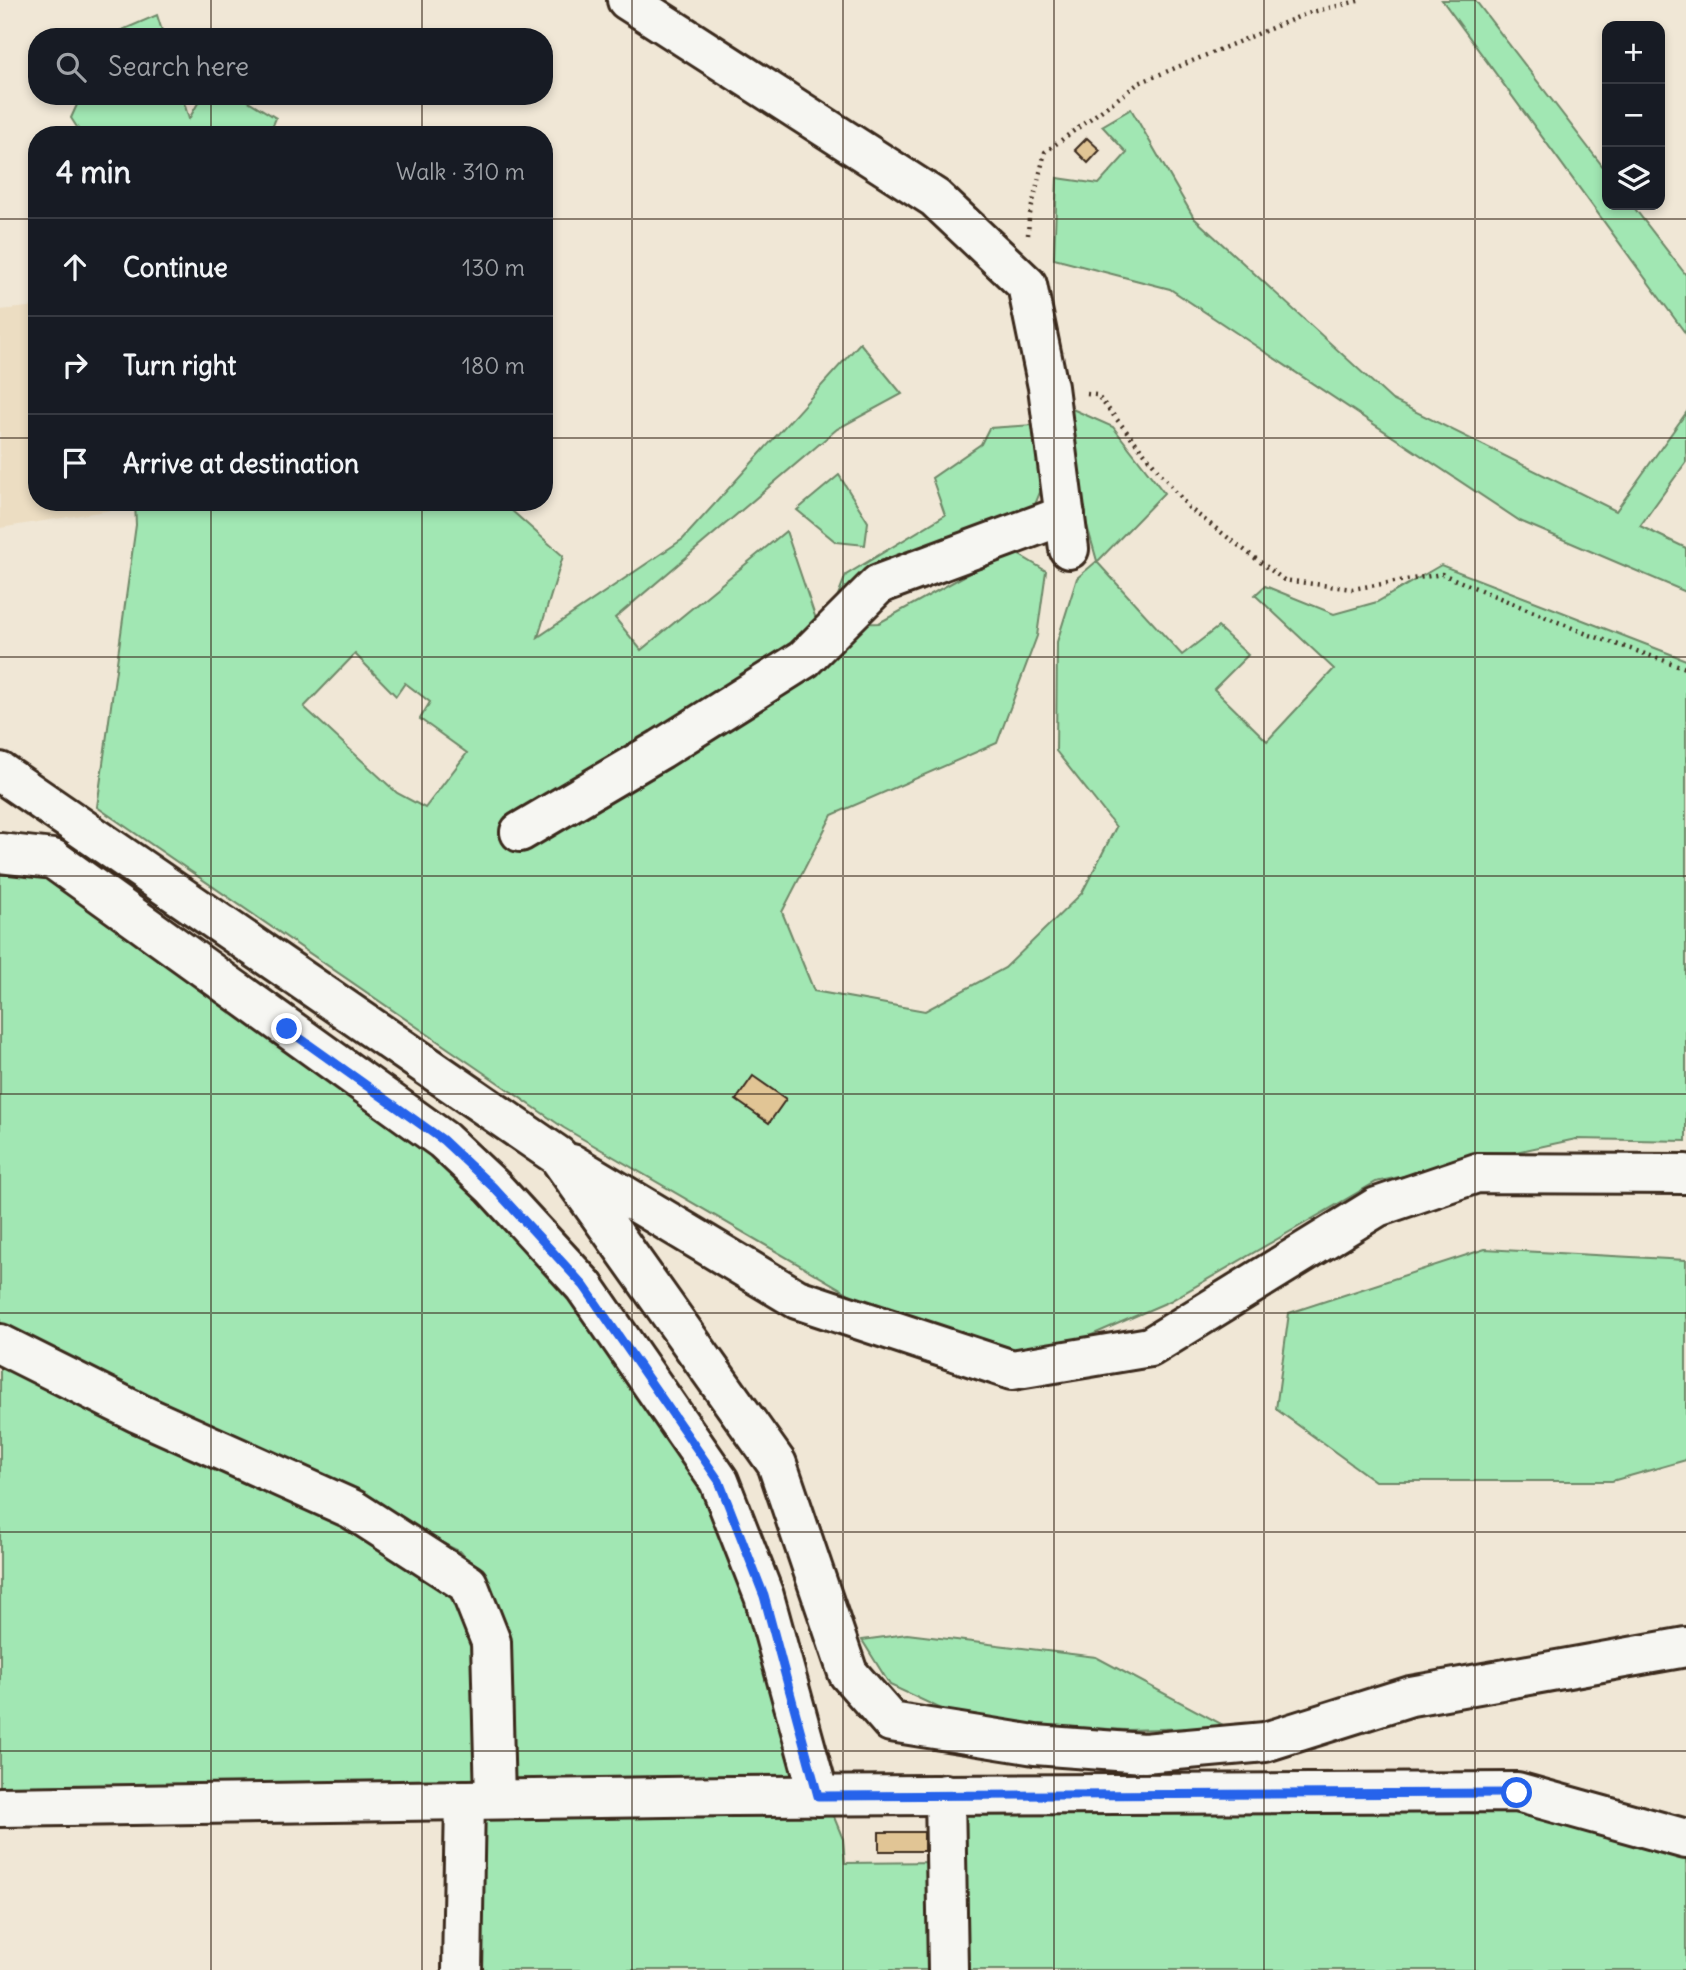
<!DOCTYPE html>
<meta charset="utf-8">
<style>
body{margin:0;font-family:Delius,sans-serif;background:#242831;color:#f1f3f6}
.controls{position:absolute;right:21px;top:21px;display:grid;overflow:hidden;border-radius:14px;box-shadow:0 4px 10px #0003}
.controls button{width:63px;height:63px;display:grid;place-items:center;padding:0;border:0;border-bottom:2px solid #363941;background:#171b24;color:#f1f3f6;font:35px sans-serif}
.stop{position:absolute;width:21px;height:21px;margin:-16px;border:5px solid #2563eb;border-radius:50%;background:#fff}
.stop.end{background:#2563eb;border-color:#fff;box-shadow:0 2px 7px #0008}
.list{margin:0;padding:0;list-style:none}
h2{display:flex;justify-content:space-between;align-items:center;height:91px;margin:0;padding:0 28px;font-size:30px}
h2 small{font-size:23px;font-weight:400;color:#9ea1a6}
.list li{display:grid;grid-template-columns:46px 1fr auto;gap:21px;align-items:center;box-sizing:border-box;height:98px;padding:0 28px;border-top:2px solid #363941}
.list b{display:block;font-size:26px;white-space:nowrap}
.list em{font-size:23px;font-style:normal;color:#9ea1a6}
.icon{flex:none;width:38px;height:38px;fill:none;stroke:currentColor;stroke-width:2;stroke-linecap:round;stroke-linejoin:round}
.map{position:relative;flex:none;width:1686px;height:1970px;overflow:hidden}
.search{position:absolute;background:#171b24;box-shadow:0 4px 10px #0003;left:28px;top:28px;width:525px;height:77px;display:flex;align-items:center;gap:18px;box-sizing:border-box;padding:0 24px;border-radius:28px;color:#9ea1a6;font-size:26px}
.panel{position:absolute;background:#171b24;box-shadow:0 4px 10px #0003;left:28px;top:126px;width:525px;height:385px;border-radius:28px}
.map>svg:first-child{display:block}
</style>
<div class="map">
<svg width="1686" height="1970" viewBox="0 0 1686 1970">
<rect width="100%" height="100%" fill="#f0e7d6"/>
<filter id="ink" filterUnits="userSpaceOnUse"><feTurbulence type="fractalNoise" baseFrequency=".0143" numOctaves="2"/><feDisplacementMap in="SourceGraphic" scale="14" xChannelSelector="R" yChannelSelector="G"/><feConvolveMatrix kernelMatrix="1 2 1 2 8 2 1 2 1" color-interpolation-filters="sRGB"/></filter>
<g filter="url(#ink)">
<polygon fill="#ecddc2" points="37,306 37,502 135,502 136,506 0,528 0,310"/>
<g fill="#a1e7b3" stroke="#6e8868" stroke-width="2" fill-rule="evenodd">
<polygon points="1442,0 1475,0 1607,172 1607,205 1632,205 1686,275 1686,334"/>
<polygon points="157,15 164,37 106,37"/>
<polygon points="81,96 182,96 189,119 202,96 240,96 276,118 269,135 82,135 71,118"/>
<polygon points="1131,109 1194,218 1392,400 1616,511 1686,413 1686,462 1640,526 1686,548 1686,592 1520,521 1170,289 1054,259 1057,178 1099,184 1127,153 1102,126"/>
<path d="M860,343L902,394L837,429L615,618L641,650L786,531L818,625L879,623L1011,550L1046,571L1037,636L997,743L832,815L782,912L814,991L925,1011L1005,968L1082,893L1116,827L1056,751L1057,642L1077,578L1097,561L1084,515L1070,408L1113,427L1164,493L1097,562L1182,655L1218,627L1248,655L1214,689L1267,741L1334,669L1255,595L1265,586L1334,614L1377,602L1441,565L1686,660V1141L1576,1139L1376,1182L1170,1301L1041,1357L913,1331L564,1128L97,807L136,525L135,502H502L563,556L538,637L683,539ZM355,654L396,696L405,683L430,702L420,719L467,753L425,808L397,793L304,707Z"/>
<polygon points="1033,425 1048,473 1027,524 949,545 838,595 846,575 945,515 932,478 981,444 989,428"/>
<polygon points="839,475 868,522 865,545 836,542 797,510"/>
<polygon points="0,868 56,875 414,1135 552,1269 733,1522 808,1782 501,1793 484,1582 461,1552 338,1492 0,1339"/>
<polygon points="1485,1249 1686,1260 1686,1460 1612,1481 1375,1481 1276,1409 1289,1313"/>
<polygon points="0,1355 421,1561 472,1620 483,1785 0,1790"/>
<polygon points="907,1634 1096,1657 1227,1727 1126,1730 967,1721 890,1685 862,1640"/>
<polygon points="1501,1804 1686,1847 1686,1970 954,1970 958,1812"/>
<polygon points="477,1808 812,1808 834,1817 843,1839 845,1863 942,1862 942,1970 469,1970"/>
</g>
<g fill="#e1c595" stroke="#3b2a1e" stroke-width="2">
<polygon points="1087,138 1100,150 1088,163 1075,150"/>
<polygon points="753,1076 786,1099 769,1123 736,1100"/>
<rect x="879" y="1832" width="45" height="19"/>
</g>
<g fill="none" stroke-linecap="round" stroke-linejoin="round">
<defs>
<g id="minor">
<polyline points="627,0 935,198 1027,285 1048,387 1069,549"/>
<polyline points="0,772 558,1156 777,1464 848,1673 891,1722 1035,1745 1144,1753 1265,1742 1411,1696 1686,1647"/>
<polyline points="520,832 661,749 804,659 879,584 1065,515"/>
<polyline points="0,853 53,859 443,1140 493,1187 584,1286 719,1481 764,1596 819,1796"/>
<polyline points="572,1164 797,1299 1012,1370 1150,1347 1377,1207 1477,1173 1686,1174"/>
<polyline points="0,1344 138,1413 352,1509 468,1584 491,1642 495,1799"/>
<polyline points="945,1794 948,1970"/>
<polyline points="0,1807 732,1796 1517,1792 1686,1839"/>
<polyline points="462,1970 465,1800"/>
</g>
</defs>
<use href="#minor" stroke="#3b2a1e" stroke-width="44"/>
<g stroke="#3b2a1e" stroke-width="4.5" stroke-dasharray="2 5" stroke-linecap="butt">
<polyline points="1028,235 1029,218 1045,152 1139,83 1308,13 1362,0"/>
<polyline points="1087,394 1097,395 1189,508 1284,580 1352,589 1442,574 1587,634 1686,668"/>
</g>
<use href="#minor" stroke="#f6f6f2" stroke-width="38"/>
</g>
</g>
<g fill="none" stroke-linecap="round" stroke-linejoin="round" filter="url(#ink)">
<polyline stroke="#2563eb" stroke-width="9" points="287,1029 443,1140 493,1187 584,1286 719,1481 764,1596 818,1796 1517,1793"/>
</g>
<path fill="none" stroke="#3b2a1e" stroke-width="2" stroke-opacity="0.55" d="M211,0V37M422,0V37M632,0V1970M843,0V1970M1054,0V1970M1264,0V1970M1475,0V1970M211,96V135M422,96V135M0,219H37M544,219H1686M0,438H37M544,438H1686M211,502V1970M422,502V1970M0,657H1686M0,876H1686M0,1094H1686M0,1313H1686M0,1532H1686M0,1751H1686"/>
</svg>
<div class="controls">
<button>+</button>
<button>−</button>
<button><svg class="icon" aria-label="layers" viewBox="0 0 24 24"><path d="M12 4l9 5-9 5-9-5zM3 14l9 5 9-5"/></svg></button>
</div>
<div class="stop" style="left:1517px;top:1793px"></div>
<div class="stop end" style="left:287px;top:1029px"></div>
<div class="search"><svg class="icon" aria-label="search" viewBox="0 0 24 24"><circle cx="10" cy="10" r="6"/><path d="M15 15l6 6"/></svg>Search here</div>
<section class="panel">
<h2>4 min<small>Walk · 310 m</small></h2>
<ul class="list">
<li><svg class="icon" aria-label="ahead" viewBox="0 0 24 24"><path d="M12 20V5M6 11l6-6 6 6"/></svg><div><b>Continue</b></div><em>130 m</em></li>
<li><svg class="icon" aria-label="right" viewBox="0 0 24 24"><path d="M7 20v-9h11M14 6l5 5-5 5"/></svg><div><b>Turn right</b></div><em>180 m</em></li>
<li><svg class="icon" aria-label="arrive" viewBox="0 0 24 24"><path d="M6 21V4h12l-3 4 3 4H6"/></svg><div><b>Arrive at destination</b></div></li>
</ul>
</section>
</div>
